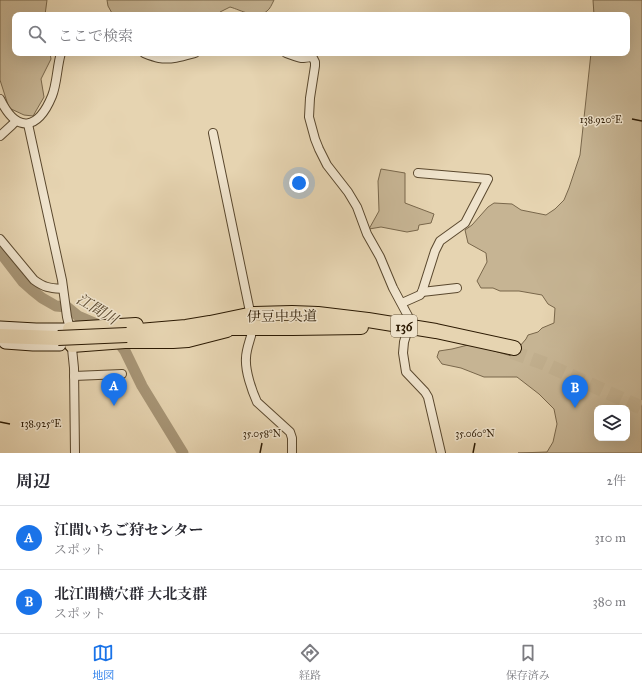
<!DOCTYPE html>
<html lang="ja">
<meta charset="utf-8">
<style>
body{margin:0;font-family:"IM FELL Great Primer","Noto Serif JP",serif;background:#f7f7f7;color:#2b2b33}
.controls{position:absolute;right:12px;bottom:12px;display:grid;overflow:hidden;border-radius:8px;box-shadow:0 4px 16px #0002}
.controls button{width:36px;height:36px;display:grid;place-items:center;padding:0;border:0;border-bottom:1px solid #e1e1e2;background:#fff;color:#2b2b33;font:20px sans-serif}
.you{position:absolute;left:299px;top:183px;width:14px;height:14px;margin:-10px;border:3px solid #fff;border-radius:50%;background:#1a73e8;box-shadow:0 0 0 6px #1a73e833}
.badge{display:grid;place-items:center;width:26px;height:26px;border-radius:50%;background:#1a73e8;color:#fff;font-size:13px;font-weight:700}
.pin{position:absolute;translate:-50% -33px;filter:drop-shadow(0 1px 2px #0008)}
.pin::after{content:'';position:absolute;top:21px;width:14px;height:12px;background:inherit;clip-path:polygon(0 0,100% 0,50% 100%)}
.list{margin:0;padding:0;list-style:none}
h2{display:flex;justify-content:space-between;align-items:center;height:52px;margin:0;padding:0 16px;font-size:17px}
h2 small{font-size:13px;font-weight:400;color:#7c7c81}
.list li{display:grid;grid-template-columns:26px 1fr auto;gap:12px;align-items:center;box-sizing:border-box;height:64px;padding:0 16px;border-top:1px solid #e1e1e2}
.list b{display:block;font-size:15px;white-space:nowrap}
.list p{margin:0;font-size:13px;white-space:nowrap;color:#7c7c81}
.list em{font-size:13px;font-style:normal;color:#7c7c81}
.icon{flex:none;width:22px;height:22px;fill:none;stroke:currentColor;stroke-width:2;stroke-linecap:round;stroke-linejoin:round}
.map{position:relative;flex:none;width:642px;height:453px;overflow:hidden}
.search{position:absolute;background:#fff;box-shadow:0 4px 16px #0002;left:12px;right:12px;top:12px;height:44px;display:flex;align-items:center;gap:10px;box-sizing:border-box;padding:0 14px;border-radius:8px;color:#7c7c81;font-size:15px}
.sheet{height:180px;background:#fff}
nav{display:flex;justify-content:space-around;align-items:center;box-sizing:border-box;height:56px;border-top:1px solid #e1e1e2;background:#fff;font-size:11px;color:#7c7c81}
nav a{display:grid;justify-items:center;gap:2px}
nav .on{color:#1a73e8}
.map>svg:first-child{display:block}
</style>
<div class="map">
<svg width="642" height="453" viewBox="0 0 642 453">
<rect width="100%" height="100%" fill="#e6d4b1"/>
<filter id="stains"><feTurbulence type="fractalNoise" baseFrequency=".005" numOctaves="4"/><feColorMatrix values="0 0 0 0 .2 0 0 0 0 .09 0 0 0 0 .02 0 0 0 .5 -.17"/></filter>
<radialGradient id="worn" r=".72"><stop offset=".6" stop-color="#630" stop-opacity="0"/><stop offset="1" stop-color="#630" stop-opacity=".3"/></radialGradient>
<g fill="#c6b493" stroke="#79674b" fill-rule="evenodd">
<polygon points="0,0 47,0 45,15 15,15 15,53 50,53 51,59 41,79 44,97 33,116 24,115 9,108 0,80"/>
<path d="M107,0H274C272,4 270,9 267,11C257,20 241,10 230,7L220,12L221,15H113L108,6Z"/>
<path d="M593,0H642V453H518L547,452L553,442L557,424L554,409L539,394L517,377H484L461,368L442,364L437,357L439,351L452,349L468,345L484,348L515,357L518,355L520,346L526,339L528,335L538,332L542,328L554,323L555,308L548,304L542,295L519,291H500L493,288H481L477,281L487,262L486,253L468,243L465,230L472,225L488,207L494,203L512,204L521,210L546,215L555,209L564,200L569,188L580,155L591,53H627V15H594ZM597,408H627V438H597Z"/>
<polygon points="381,169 405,173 405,203 434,214 431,223 419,225 418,230 407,232 381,227 369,229 379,211 378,181"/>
</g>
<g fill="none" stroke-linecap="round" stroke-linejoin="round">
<polyline stroke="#a79576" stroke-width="11" points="0,252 23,282 32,290 42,298 56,306 67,307 78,316 99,325 112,334 125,351 142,386 183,453"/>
<polyline stroke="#c1af8e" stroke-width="14" stroke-dasharray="14 7" stroke-linecap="butt" points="512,352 543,363 642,408"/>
<defs>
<g id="minor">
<path d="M144,53C149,55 154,57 159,58C172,60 184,56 195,53"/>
<path d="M286,53C295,56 303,61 312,56L315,62V66L310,98L309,117L315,139L319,149L327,165L348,192L357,207L367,234L380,257L393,288L408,316V322"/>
<path d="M0,99C17,134 38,130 52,96C57,84 57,66 61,53"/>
<polyline points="28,124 62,280 67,317 70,329 74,368 75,453"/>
<polyline points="213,133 249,307"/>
<polyline points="0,136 12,125 16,121"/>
<path d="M0,239L34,280C45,288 50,288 63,289"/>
<polyline points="422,292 457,288"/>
<polyline points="402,303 420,295 422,292 435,251 440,241 465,223 488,179 418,173"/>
<polyline points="407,332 404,342 403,353 406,372 425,392 428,397 441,453"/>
<path d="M251,336C249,343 246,351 246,358C245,371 252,391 257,402L290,432L292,438V453"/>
<polyline points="74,376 122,374"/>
</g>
<g id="secondary">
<polyline points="0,327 36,329 70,329"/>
<polyline points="5,343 33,345 60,345"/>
</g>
<g id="motorway">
<polyline points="216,328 293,328 361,327"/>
<polyline points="70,329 136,325"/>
<polyline points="127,332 186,327 210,323 253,314 292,313 318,314 368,320 436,331 514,348"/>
<polyline points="0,336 58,338"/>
<polyline points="72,345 125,341 173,341 188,340 227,330"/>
</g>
</defs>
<use href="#minor" stroke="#5a482e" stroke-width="10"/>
<use href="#secondary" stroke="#2c1a03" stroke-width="13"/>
<use href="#motorway" stroke="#2c1a03" stroke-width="16"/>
<use href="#minor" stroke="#efe3cc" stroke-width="8"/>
<use href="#secondary" stroke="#efe3cc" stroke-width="11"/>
<use href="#motorway" stroke="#e6d4b1" stroke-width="14"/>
<defs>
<polyline id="motorway-bridge" points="58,338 127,335"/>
</defs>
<use href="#motorway-bridge" stroke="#2c1a03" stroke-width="16" stroke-linecap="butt"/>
<use href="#motorway-bridge" stroke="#e6d4b1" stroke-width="14"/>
</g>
<path fill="none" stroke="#2c1a03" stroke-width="1.5" d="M632,119L642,121M0,422L10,424M260,453L262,443M473,453L475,443"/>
<g text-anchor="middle" stroke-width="3" stroke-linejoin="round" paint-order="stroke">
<rect fill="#efe3cc" stroke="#66563f" stroke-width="1" x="391" y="315" width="26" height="22" rx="3"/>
<g font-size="13" font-weight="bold" fill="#2c1a03">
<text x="404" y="331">136</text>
</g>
<g font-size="14" fill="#2c1a03" stroke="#efe3cc">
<text transform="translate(282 316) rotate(-1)" y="5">伊豆中央道</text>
</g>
<g font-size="15" font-style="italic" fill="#5d4b31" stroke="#efe3cc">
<text transform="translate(97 309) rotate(31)" y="5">江間川</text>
</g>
</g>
<g font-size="10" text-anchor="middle" fill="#2c1a03" stroke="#efe3cc" stroke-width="3" stroke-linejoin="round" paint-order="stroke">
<text x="601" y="123">138.920°E</text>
<text x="41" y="427">138.925°E</text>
<text x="262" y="437">35.058°N</text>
<text x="475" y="437">35.060°N</text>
</g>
<rect width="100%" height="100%" filter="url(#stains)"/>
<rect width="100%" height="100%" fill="url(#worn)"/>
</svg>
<div class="controls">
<button><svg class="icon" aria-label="layers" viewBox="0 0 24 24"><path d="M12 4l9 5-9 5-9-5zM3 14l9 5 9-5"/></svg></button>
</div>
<div class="you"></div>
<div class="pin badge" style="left:114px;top:406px">A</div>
<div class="pin badge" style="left:575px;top:408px">B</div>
<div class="search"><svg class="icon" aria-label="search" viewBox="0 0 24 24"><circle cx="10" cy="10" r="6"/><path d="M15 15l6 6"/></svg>ここで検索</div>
</div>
<section class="sheet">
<h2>周辺<small>2件</small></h2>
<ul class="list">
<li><span class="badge">A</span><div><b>江間いちご狩センター</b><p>スポット</p></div><em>310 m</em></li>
<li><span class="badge">B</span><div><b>北江間横穴群 大北支群</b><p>スポット</p></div><em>380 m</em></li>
</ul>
</section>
<nav>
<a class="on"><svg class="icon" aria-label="map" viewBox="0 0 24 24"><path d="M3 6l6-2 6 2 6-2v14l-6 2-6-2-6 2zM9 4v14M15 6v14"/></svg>地図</a>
<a><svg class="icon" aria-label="directions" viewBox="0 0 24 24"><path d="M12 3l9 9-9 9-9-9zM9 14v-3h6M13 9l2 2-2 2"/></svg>経路</a>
<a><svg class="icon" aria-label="saved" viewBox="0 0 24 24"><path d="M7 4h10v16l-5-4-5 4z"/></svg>保存済み</a>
</nav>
